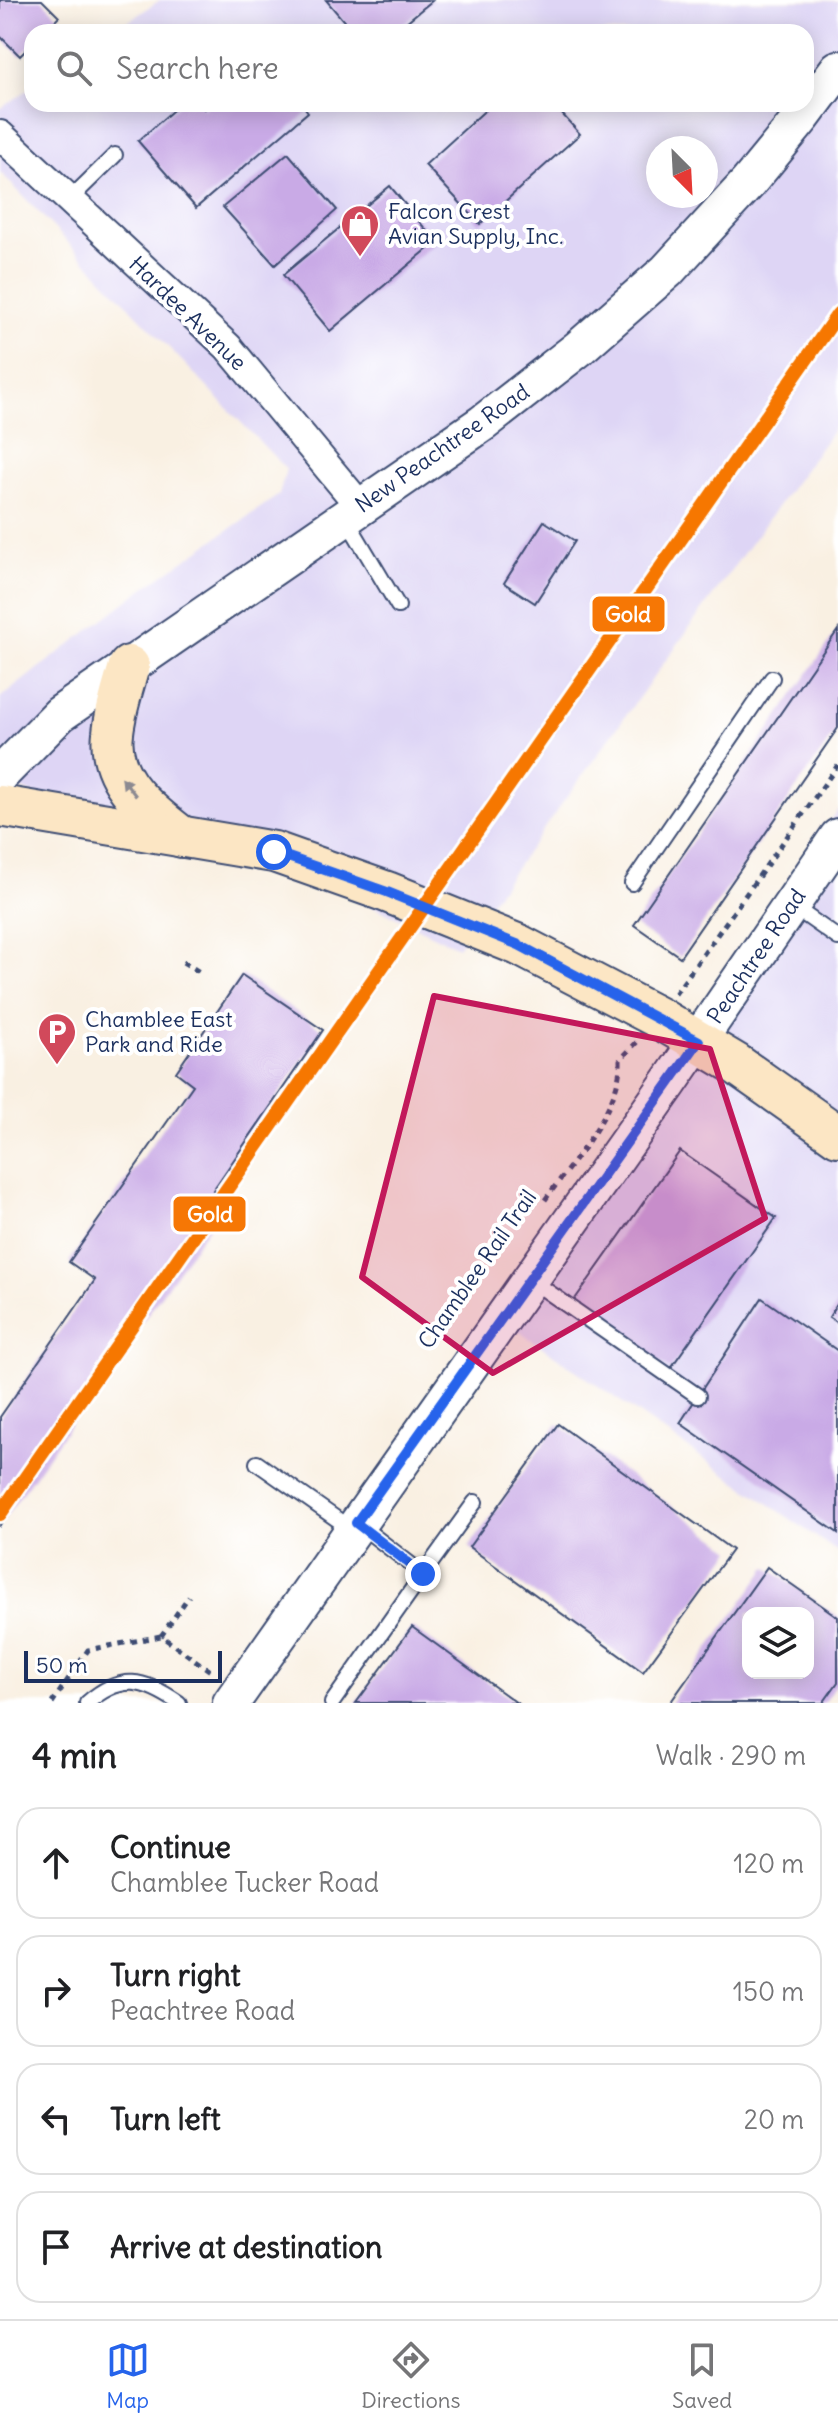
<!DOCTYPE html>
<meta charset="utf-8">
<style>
body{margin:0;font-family:Delius,sans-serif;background:#f2f2f2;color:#202124}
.controls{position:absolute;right:24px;bottom:24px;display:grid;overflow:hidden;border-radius:16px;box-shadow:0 4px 20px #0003}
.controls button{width:72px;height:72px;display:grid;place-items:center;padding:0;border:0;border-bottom:2px solid #e0e0e0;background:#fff;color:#202124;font:40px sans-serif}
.compass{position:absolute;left:646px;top:136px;width:72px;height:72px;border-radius:50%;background:#fff;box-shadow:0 4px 20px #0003;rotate:156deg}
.scale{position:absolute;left:24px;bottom:20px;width:198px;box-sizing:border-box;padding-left:8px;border:4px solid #1b2f5e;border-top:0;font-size:22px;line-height:28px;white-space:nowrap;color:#1b2f5e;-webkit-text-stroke:6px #fff;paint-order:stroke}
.stop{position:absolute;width:24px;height:24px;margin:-18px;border:6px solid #2563eb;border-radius:50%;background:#fff}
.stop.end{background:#2563eb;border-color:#fff;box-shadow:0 2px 8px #0008}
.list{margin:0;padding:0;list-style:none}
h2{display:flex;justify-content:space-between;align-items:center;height:104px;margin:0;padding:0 32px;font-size:34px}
h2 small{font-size:26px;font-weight:400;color:#757577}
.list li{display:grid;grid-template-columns:52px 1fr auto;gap:24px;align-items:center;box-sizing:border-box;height:112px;margin:0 16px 16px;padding:0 16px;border:2px solid #e0e0e0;border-radius:24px}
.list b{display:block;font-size:30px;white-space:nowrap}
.list p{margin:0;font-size:26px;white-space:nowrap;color:#757577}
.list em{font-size:26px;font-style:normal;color:#757577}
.icon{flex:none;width:44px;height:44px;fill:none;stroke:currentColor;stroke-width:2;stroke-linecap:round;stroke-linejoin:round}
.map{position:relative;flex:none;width:838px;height:1703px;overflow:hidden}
.search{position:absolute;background:#fff;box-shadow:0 4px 20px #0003;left:24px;right:24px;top:24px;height:88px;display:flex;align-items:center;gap:20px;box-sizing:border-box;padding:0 28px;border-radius:24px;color:#757577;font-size:30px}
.sheet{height:616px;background:#fff}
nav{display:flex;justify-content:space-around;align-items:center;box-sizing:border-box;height:112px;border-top:2px solid #e0e0e0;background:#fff;font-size:22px;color:#757577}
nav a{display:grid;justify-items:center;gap:4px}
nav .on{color:#2563eb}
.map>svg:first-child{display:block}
</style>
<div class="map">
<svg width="838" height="1703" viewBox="0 0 838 1703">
<rect width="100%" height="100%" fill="#fff"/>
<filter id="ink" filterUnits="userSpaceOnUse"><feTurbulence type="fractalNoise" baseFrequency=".0125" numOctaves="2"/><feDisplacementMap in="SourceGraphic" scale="16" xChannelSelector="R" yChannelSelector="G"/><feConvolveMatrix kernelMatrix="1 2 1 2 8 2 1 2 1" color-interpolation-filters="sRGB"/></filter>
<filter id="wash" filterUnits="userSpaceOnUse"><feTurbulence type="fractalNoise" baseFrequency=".006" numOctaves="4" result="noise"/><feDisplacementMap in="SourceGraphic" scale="32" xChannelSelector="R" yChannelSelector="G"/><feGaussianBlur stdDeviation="1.8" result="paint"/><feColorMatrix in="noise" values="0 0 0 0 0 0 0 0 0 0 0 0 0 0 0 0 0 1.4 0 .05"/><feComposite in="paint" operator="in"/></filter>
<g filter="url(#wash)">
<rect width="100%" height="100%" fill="#f9f0e2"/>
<g fill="#ded5f5" fill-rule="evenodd">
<path d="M160,0L838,1V423L458,947L259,852L96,820L0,780V698L144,588L279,495L286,469L0,172V109L32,87V104H806V32H113ZM658,148H706V196H658Z"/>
<polygon points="838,809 838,1552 496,1315 670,1051"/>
</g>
<g id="blocks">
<g fill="#c9aae6" fill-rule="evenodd">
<polygon points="0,0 42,0 59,17 44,32 32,32 32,44 20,56 0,36"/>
<polygon points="326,0 433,0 394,32 353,32"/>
<polygon points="180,104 199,104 204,109 209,104 302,104 308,112 196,208 138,141"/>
<polygon points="492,104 553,104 580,134 480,224 425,165"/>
<polygon points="288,153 337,210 275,265 223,207"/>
<polygon points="390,186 436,242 330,331 283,275"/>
<polygon points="544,521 575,541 535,603 504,583"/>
<polygon points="838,630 838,728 680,957 634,925"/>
<polygon points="242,975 323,1030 213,1190 227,1201 0,1525 0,1417 95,1280 69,1262 193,1085 176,1072"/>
<polygon points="680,1151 776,1218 670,1369 573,1302"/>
<polygon points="762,1298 838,1351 838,1533 680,1423"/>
<polygon points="838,1303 838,1323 829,1317"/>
<polygon points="558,1424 732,1550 643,1672 469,1547"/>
<path d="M767,1567L838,1617V1682L823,1703H670ZM748,1613H808V1673H748Z"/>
<polygon points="412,1627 517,1703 356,1703"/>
</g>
</g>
</g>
<g filter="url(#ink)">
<use href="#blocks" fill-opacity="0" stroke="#3c4c72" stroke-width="2"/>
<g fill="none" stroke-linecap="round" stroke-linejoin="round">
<defs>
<g id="service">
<polyline points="70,199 115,155"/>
<polyline points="345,517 398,606"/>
<polyline points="632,883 772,678"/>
<polyline points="791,905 838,938"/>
<polyline points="531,1280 698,1396"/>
<polyline points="257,1463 351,1529"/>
<polyline points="357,1523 423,1574 475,1502"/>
<path d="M87,1703C121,1673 144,1679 179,1703"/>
<polyline points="332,1703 423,1574"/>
</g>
<polyline id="minor" points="0,135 228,347 360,506"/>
<g id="tertiary">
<polyline points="0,775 60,714 483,423 578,349 667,271 748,183 803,116 838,69"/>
<polyline points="231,1703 669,1083 838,837"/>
</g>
<g id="secondary">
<path d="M129,666C123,688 115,711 113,733C107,780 149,812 182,837"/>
<polyline points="0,806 274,852 387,892 519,945 659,1018 736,1064 838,1136"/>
</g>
</defs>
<use href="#service" stroke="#3c4c72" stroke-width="18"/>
<use href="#minor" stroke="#3c4c72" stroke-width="32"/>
<use href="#tertiary" stroke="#3c4c72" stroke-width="40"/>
<use href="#secondary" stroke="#3c4c72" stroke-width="44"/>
<g stroke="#3c4c72" stroke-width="5" stroke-dasharray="6 6" stroke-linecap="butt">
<polyline points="183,962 201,973"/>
<polyline points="675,994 838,765"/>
<path d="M545,1200C572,1162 622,1107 620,1060L637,1042"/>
<polyline points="161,1636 189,1596"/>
<polyline points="52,1703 88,1650 161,1636 212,1672"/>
</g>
<use href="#service" stroke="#fff" stroke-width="14"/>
<use href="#minor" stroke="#fff" stroke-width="28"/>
<use href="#tertiary" stroke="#fff" stroke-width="36"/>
<use href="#secondary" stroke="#fce6c4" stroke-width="40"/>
<defs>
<polyline id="metro-1" points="0,1514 838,314"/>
</defs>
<use href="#metro-1" stroke="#fff" stroke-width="20"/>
<use href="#metro-1" stroke="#f67705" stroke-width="14"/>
</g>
<defs><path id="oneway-solid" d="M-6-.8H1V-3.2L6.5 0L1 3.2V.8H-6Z" transform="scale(2)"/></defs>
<use fill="#8c8a91" href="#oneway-solid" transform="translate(129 787) rotate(-127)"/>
</g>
<g fill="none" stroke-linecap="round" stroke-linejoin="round" filter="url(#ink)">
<polyline stroke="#2563eb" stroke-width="10" points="274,852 387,892 519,945 699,1041 356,1523 423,1574"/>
</g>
<path fill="#c2185b" fill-opacity="0.2" stroke="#c2185b" stroke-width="6" stroke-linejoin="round" d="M434,996L710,1049L765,1218L493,1373L362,1277Z"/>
<defs>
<symbol id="shop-pin" viewBox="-11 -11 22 30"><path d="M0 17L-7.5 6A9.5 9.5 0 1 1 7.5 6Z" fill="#d1495b" stroke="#fff"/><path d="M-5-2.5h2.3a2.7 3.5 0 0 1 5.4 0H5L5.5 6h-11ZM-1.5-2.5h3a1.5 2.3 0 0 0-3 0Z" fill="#fff"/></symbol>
<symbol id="parking-pin" viewBox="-11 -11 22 30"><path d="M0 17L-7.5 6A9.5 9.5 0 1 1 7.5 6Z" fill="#d1495b" stroke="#fff"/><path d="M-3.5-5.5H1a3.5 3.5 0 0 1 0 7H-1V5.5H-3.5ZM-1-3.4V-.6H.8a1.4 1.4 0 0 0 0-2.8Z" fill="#fff"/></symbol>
</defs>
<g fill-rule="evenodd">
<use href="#shop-pin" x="338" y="202" width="44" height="60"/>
<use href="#parking-pin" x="35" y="1010" width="44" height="60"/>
</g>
<g text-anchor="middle" stroke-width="8" stroke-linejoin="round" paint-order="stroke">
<g font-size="22" fill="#1b2f5e" stroke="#fff" text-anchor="start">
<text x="388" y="219">Falcon Crest<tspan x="388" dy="25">Avian Supply, Inc.</tspan></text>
<text x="85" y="1027">Chamblee East<tspan x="85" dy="25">Park and Ride</tspan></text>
</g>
<g font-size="22" fill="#1b2f5e" stroke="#fff">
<text transform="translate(188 313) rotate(44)" y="8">Hardee Avenue</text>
<text transform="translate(442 448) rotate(-35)" y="8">New Peachtree Road</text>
<text transform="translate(756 956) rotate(-56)" y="8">Peachtree Road</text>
<text transform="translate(477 1269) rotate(-55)" y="8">Chamblee Rail Trail</text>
</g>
</g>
<g stroke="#fff" stroke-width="3">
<rect x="591" y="595" width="75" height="38" rx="8" fill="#f67705"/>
<rect x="172" y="1195" width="75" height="38" rx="8" fill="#f67705"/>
</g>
<g font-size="22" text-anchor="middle" font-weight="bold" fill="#fff">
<text x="628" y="622">Gold</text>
<text x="210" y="1222">Gold</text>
</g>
</svg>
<div class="controls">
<button><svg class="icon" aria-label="layers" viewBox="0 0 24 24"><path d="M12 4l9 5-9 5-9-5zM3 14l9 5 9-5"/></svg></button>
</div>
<svg class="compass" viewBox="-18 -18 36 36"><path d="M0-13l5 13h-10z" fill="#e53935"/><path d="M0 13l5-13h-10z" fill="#757577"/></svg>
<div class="scale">50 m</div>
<div class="stop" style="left:274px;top:852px"></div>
<div class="stop end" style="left:423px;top:1574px"></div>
<div class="search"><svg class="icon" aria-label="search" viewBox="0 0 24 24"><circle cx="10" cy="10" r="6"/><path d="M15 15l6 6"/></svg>Search here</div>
</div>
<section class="sheet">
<h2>4 min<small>Walk · 290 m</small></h2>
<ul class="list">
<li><svg class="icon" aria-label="ahead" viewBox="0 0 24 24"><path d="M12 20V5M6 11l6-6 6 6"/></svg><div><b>Continue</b><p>Chamblee Tucker Road</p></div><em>120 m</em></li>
<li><svg class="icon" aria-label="right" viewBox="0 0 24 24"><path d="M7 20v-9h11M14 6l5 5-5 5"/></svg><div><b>Turn right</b><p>Peachtree Road</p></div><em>150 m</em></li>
<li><svg class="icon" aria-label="left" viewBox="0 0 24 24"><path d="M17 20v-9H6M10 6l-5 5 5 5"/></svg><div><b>Turn left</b></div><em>20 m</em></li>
<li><svg class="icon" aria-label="arrive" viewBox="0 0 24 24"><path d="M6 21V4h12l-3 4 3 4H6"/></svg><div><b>Arrive at destination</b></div></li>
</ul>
</section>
<nav>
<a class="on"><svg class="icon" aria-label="map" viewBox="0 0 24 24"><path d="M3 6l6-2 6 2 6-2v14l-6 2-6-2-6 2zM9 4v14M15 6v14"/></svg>Map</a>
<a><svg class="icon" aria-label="directions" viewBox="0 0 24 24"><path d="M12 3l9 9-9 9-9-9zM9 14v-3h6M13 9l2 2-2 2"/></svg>Directions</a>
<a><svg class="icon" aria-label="saved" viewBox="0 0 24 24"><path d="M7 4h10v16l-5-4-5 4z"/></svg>Saved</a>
</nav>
